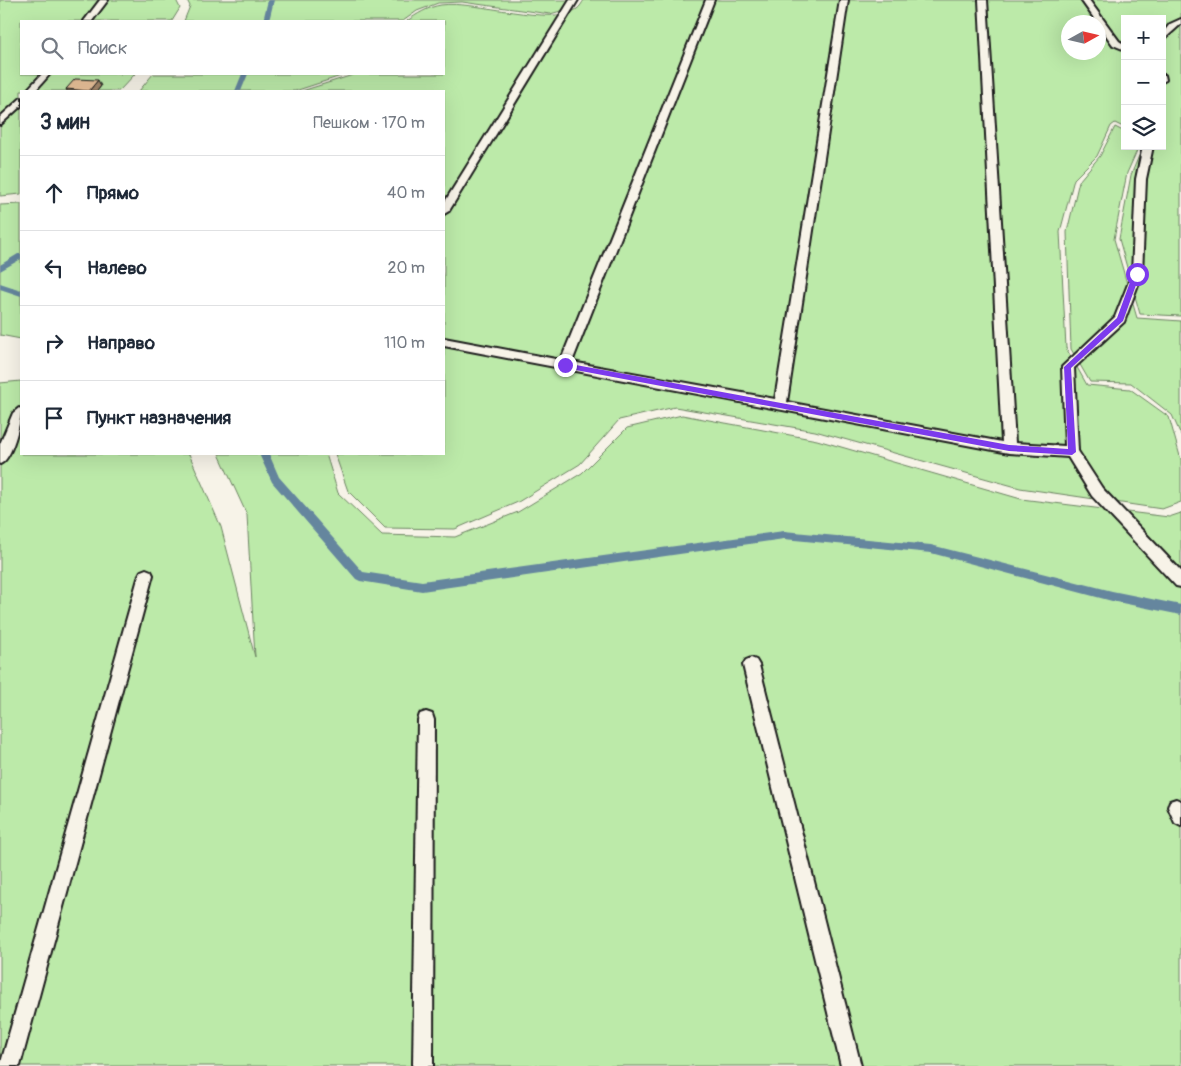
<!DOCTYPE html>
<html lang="ru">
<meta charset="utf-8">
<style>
body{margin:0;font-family:Pangolin,sans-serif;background:#f2f2f3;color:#1f2937}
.controls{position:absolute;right:15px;top:15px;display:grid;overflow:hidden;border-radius:0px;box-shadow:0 5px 20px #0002}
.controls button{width:45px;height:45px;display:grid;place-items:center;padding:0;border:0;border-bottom:1px solid #e0e1e3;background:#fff;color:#1f2937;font:25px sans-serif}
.compass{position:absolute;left:1061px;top:15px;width:45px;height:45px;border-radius:50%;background:#fff;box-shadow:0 5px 20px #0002;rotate:82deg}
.stop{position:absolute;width:15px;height:15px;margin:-11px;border:4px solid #7c3aed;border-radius:50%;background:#fff}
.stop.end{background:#7c3aed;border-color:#fff;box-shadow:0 1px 5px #0008}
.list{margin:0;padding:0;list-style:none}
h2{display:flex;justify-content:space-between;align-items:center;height:65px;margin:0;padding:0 20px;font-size:21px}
h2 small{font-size:16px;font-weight:400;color:#747a83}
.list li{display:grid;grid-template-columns:32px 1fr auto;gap:15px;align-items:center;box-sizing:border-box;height:75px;padding:0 20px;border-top:1px solid #e0e1e3}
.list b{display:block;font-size:19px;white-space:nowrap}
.list em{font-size:16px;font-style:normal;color:#747a83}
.icon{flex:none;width:28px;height:28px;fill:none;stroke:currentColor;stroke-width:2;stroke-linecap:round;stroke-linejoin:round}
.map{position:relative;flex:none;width:1181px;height:1066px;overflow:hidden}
.search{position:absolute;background:#fff;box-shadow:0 5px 20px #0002;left:20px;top:20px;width:425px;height:55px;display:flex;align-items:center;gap:12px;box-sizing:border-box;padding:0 18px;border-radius:0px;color:#747a83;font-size:19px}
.panel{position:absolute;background:#fff;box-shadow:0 5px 20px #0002;left:20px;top:90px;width:425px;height:365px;border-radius:0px}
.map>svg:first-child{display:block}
</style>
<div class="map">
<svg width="1181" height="1066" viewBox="0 0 1181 1066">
<rect width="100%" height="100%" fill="#f7f3e8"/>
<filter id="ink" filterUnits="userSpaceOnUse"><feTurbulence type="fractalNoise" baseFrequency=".02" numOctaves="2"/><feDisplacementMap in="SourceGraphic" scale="10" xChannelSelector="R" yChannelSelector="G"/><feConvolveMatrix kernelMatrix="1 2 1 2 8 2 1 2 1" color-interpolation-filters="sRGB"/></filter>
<g filter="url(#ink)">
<g fill="#bceaa9" stroke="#6c8362" fill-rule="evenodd">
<polygon points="0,0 176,0 180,8 172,21 21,21 21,74 135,74 119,91 21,91 21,194 0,196"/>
<polygon points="187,0 577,0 572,8 550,14 462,2 438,3 417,11 403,21 184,21 190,6"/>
<path d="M584,0H1181V316L1140,314L1119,239L1131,175L1143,146H1162V19H1125V128L1115,123L1111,126L1097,156L1074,179L1060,232L1066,348L1087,385L1130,389L1169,417L1181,460V502L1162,509L1020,488L815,431L675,407L619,420L580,464L518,502L455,529L385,528L348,491L335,454H444V91H302L356,74H444V21H407C417,14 428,7 441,5C475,0 552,27 577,9C580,7 582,3 584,0ZM1068,22H1098V52H1068Z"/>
<polygon points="153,74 347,74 295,91 139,91"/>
<polygon points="1115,127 1125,132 1125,146 1139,146 1127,173 1114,239 1137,318 1181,321 1181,435 1172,415 1131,383 1090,382 1071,349 1067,232 1079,181 1100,156"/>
<polygon points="21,204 21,339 0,335 0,205"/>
<polygon points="21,381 21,454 189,454 221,527 255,657 247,515 219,454 326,454 338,493 382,535 455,537 518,512 582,473 627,428 682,415 817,440 1021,499 1169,517 1181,513 1181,1066 0,1066 0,383"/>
</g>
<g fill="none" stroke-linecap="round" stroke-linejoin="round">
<g fill="#65869e" fill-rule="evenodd">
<polygon points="268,0 274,0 269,21 263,21"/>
<polygon points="242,74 248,74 241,91 235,91"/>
<polygon points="18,254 21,254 21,259 0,271 0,265"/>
<polygon points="0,283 21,290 21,296 0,289"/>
<polygon points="259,454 269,454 279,477 363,572 422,581 784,531 931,545 1112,591 1181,605 1181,615 1112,601 931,553 784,539 422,591 360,581 356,579 272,482"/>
</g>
<defs>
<g id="lane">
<polygon points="100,0 108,0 92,21 84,21"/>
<polygon points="570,0 578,0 449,211 444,214 444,203"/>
<polygon points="706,0 714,0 572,362 775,399 840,0 848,0 787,402 1002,442 979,0 987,0 1015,443 1065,446 1062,367 1115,317 1132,274 1136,179 1143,146 1153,146 1146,179 1142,274 1124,322 1074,368 1078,451 1102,488 1181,571 1181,587 1176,586 1092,496 1068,457 1009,453 444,346 444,338 561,360"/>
<polygon points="1081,0 1089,0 1119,41 1125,45 1125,50 1113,45"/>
<polygon points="1181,19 1181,24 1162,41 1162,34 1170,24"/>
<polygon points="42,74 50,74 35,91 26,91"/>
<polygon points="1162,75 1165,75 1166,80 1162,82"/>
<polygon points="21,98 21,106 0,125 0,117"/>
<path d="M19,408L21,409C21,421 12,460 0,464V444L13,413Z"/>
<polygon points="146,569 151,571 153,575 20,1066 0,1066 139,575 141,571"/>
<polygon points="751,658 756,660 759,665 861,1066 841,1066 743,665 746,660"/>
<polygon points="426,712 432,714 434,720 433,1066 413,1066 418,720 420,714"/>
<polygon points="1176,799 1181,801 1181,826 1175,823 1168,807 1170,801"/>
</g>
</defs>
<use href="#lane" stroke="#1c1c1c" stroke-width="4"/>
<use href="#lane" fill="#f7f3e8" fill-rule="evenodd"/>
</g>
<polygon fill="#c8a684" stroke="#1c1c1c" points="101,86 97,91 67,91 66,89"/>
<polygon fill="#a3876b" stroke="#1c1c1c" points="98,80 101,86 97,91 89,91"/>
<polygon fill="#e9c199" stroke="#1c1c1c" points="75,79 98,80 89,91 66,89"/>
</g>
<polygon fill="#7c3aed" points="1137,271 1140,274 1123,321 1071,368 1076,452 1072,455 1009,451 565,368 562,365 565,363 1009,445 1068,449 1064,367 1117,318 1133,274"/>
</svg>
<div class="controls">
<button>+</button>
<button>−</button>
<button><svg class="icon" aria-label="layers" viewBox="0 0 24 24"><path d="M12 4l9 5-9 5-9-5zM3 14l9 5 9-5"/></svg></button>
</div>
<svg class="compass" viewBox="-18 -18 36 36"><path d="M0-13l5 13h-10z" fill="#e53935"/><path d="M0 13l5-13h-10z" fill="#747a83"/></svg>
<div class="stop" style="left:1137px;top:274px"></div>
<div class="stop end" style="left:565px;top:365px"></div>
<div class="search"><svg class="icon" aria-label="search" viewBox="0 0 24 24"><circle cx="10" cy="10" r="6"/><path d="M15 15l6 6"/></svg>Поиск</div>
<section class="panel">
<h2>3 мин<small>Пешком · 170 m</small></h2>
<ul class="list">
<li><svg class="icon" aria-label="ahead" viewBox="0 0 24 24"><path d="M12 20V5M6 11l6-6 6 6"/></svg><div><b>Прямо</b></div><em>40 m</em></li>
<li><svg class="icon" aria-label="left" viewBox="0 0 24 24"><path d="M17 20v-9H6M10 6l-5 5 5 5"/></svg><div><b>Налево</b></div><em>20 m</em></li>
<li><svg class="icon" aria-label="right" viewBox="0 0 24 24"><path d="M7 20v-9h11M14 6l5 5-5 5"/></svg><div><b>Направо</b></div><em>110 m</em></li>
<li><svg class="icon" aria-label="arrive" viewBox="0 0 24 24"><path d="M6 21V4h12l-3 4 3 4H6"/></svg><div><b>Пункт назначения</b></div></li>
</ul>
</section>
</div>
